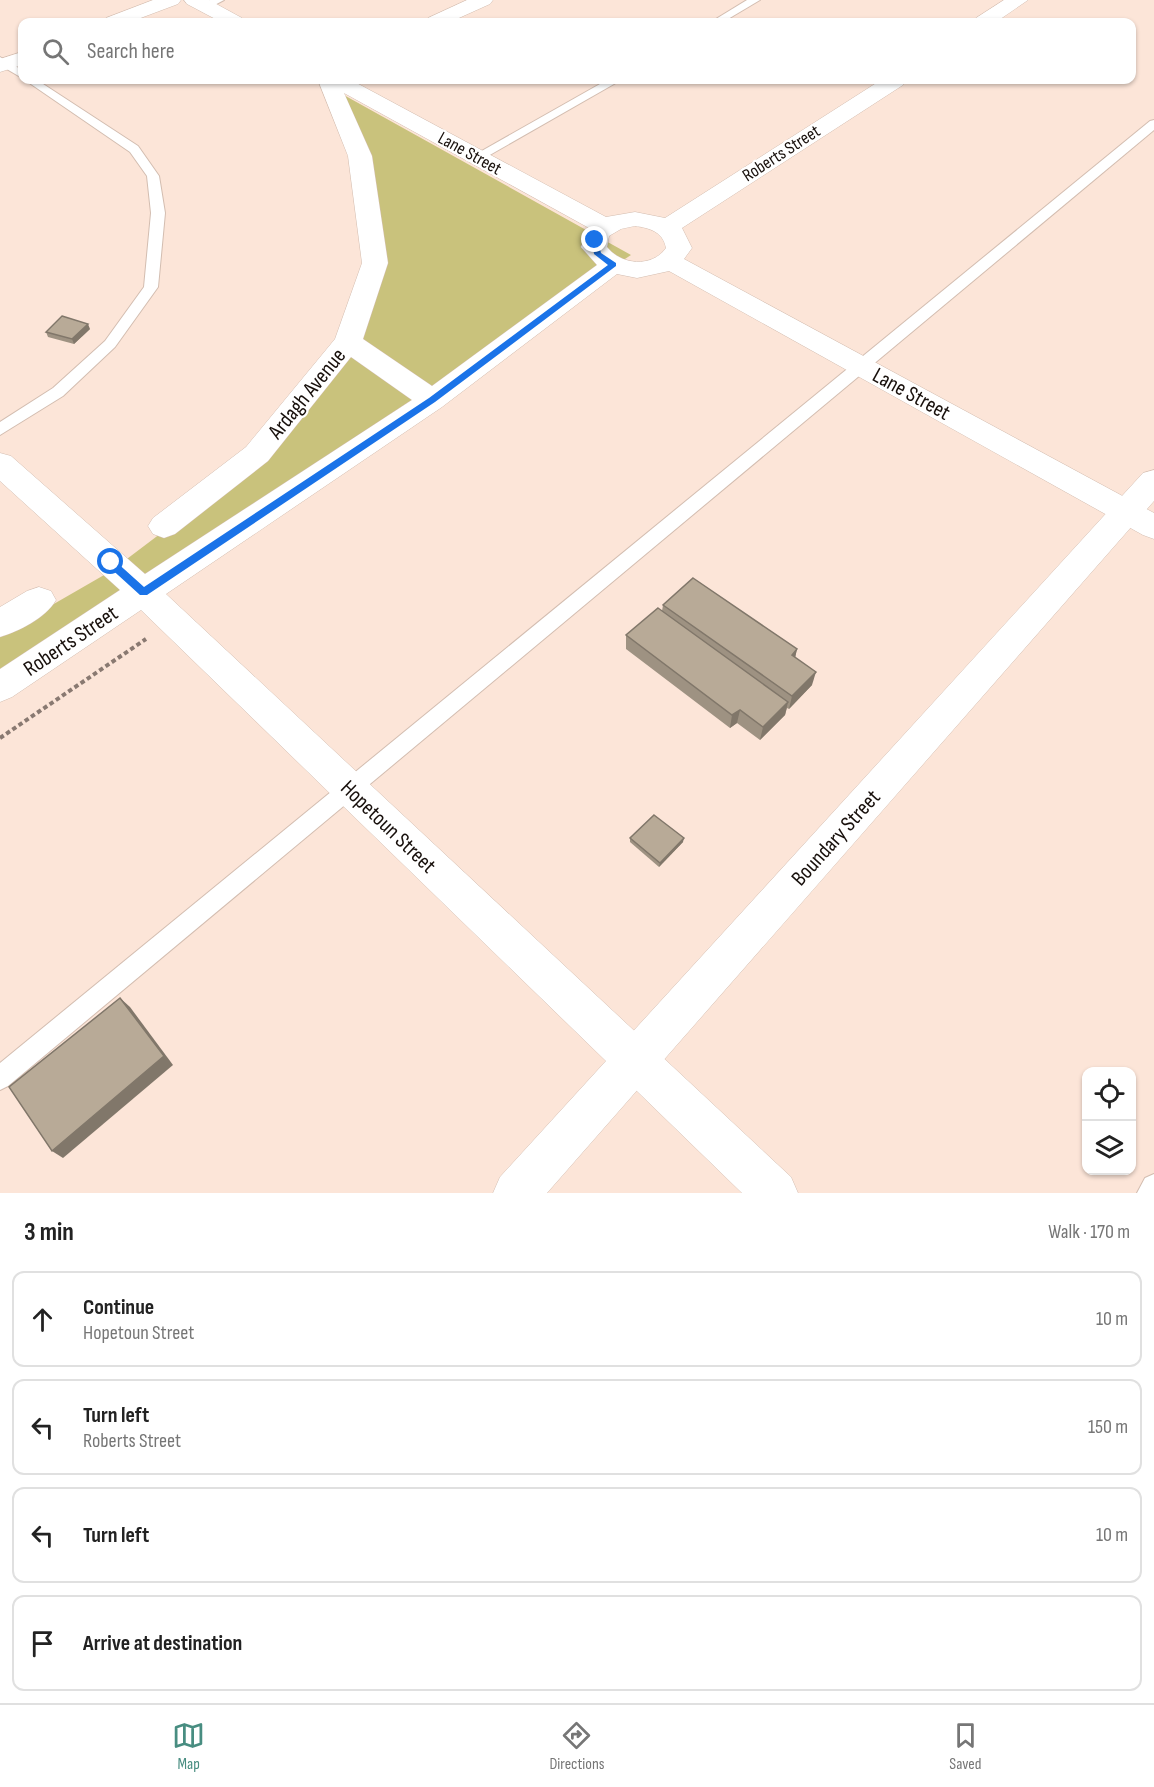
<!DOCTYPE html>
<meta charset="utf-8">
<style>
body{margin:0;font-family:"Sofia Sans Condensed",sans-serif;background:#f6f6f6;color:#222}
.controls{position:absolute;right:18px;bottom:18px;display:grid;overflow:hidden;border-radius:12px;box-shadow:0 2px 4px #0004}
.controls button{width:54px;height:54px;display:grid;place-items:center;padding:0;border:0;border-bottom:2px solid #e0e0e0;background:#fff;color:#222;font:30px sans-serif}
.stop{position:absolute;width:18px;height:18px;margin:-14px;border:4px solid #1a73e8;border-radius:50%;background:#fff}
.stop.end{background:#1a73e8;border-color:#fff;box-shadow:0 2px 6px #0008}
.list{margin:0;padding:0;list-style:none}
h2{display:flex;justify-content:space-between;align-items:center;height:78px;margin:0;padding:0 24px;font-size:26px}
h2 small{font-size:20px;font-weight:400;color:#767676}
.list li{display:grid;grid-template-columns:39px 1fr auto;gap:18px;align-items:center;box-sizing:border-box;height:96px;margin:0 12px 12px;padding:0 12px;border:2px solid #e0e0e0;border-radius:12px}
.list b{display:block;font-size:22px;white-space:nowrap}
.list p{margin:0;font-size:20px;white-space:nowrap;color:#767676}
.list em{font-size:20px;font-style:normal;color:#767676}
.icon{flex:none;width:33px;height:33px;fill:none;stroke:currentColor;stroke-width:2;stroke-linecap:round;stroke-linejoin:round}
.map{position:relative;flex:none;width:1154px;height:1193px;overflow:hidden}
.search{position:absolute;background:#fff;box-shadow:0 2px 4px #0004;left:18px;right:18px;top:18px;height:66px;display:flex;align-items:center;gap:15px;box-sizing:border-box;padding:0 21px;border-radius:12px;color:#767676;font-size:22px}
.sheet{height:510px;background:#fff}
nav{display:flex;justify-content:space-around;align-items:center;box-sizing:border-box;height:84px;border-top:2px solid #e0e0e0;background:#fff;font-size:16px;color:#767676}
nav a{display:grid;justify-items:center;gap:3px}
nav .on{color:#488d81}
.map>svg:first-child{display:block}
</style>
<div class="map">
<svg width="1154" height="1193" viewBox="0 0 1154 1193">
<rect width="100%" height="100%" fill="#fce5d8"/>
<polygon fill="#c9c27c" points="342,94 631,255 0,672 0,635 111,571 263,456 383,263"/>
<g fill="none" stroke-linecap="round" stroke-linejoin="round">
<defs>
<g id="lane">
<polygon points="210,0 224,0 209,8 201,8 201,4"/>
<polygon points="747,0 760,0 723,22 711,22"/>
<polygon points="0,57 22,70 22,78 0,65"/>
<polygon points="25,80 37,80 138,146 159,176 165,213 158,287 115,347 63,396 0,435 0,422 53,388 105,341 144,287 151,213 147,176 130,152"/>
<polygon points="607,80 621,80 481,160 477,161 471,157"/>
<polygon points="1154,120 1154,130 8,1086 0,1090 0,1063 1150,121"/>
<polygon points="1154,1174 1154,1193 1137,1193 1145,1178"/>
</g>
<g id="street">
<polygon points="153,0 181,0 178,4 130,22 103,22 106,18"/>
<polygon points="184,0 209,0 242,18 245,22 221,22 187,4"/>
<polygon points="467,0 493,0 490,4 450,22 425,22 428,18"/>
<polygon points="1004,0 1028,0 996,22 973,22 976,18"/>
<polygon points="22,52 22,65 0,72 0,59"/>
<path d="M318,80H351L606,217L635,212L665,218L881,80H905L903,85L682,228L692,248L684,259L1154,513V539L1143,535L669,271L637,278L617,274L442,407L166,594L791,1177L798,1193H742L141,610L12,697L0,702V669L120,590L0,481V453L11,456L145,574L412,400L351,357L268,461L175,534L164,538L153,534L148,526L153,518L246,447L335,339L362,263L348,156ZM344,93L589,228L581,247L597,265L432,386L363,339L388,263L372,156ZM635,226C650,228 663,232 666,248C652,268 621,265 607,247L609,236L621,229Z"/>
<path d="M39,587L51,591L56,600C46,618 19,631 0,637V607L27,591Z"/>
</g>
<polygon id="secondary" points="1154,470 1154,501 547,1193 493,1193 500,1177 1143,473"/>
</defs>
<use href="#lane" stroke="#d3bdb0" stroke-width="2"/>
<use href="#street" stroke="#d3bdb0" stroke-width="1"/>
<use href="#secondary" stroke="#d3bdb0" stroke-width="1"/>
<polyline stroke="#897971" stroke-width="4" stroke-dasharray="4.5 3" stroke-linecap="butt" points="0,738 146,639"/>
<use href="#lane" fill="#fff" fill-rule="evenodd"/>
<use href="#street" fill="#fff" fill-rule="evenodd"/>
<use href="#secondary" fill="#fff" fill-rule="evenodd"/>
</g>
<g fill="#9e9282">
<polygon points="90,329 74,344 48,337 46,332"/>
<polygon points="663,605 797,649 795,657 812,685 789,709 787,708 785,715 760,740 737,723 730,728 626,649 626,635 662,611"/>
<polygon points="630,838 683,842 659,867 630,842"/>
</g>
<g fill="#81776a">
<polygon points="88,324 90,329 74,344 72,339"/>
<polygon points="797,649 794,663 792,655"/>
<polygon points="816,672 812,685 789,709 792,696"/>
<polygon points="788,702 785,715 760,740 763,727"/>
<polygon points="740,710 737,723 730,728 732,715"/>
<polygon points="684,838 683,842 659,867 660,863"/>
<polygon points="120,998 130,1007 173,1065 63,1158 52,1151"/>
</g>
<g fill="#b8aa97" stroke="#81776a" stroke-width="1.5">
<polygon points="62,316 88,324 72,339 46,332"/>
<polygon points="693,578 797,649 792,655 816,672 792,696 663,605"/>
<polygon points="658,608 788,702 763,727 740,710 732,715 626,635"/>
<polygon points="654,815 684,838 660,863 630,838"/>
<polygon points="120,998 164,1056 52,1151 9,1087"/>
</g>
<polygon fill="#1a73e8" points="592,238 597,238 601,253 616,263 616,266 435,402 147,595 140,595 107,565 107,560 114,560 144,587 429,398 608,265 594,254"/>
<g text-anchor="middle" stroke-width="4.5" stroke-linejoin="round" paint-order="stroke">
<g font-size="18" fill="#18100c" stroke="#fff">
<text transform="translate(470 153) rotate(29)" y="6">Lane Street</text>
<text transform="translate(781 153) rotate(-33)" y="6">Roberts Street</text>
</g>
<g font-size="22" fill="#18100c" stroke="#fff">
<text transform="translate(306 393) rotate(-51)" y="8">Ardagh Avenue</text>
<text transform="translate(912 393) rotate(29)" y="8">Lane Street</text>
<text transform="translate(70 640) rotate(-34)" y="8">Roberts Street</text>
<text transform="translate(389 826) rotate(44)" y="8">Hopetoun Street</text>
<text transform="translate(835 837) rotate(-48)" y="8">Boundary Street</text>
</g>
</g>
</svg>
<div class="controls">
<button><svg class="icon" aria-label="locate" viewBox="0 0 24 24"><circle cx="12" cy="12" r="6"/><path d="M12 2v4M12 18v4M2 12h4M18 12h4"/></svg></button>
<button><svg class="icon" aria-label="layers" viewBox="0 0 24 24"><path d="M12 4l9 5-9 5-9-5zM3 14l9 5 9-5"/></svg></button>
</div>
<div class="stop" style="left:111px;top:562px"></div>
<div class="stop end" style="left:595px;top:240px"></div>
<div class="search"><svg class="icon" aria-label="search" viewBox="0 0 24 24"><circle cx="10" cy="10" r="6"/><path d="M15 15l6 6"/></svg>Search here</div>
</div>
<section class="sheet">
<h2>3 min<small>Walk · 170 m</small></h2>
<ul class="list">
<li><svg class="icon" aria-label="ahead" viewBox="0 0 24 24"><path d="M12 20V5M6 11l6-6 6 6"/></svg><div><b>Continue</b><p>Hopetoun Street</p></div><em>10 m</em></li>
<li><svg class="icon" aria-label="left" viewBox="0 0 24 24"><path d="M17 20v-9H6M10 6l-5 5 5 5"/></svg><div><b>Turn left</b><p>Roberts Street</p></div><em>150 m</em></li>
<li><svg class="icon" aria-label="left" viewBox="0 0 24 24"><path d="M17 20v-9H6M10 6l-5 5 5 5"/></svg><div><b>Turn left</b></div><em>10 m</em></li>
<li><svg class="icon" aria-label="arrive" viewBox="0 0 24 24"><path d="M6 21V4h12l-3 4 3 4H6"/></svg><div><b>Arrive at destination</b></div></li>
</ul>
</section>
<nav>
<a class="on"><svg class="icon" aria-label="map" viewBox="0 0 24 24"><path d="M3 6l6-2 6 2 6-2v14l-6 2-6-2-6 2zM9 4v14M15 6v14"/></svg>Map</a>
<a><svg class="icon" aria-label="directions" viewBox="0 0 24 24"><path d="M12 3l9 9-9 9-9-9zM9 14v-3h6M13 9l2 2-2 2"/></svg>Directions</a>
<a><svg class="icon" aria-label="saved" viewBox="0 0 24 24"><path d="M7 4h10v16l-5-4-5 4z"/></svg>Saved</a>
</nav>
